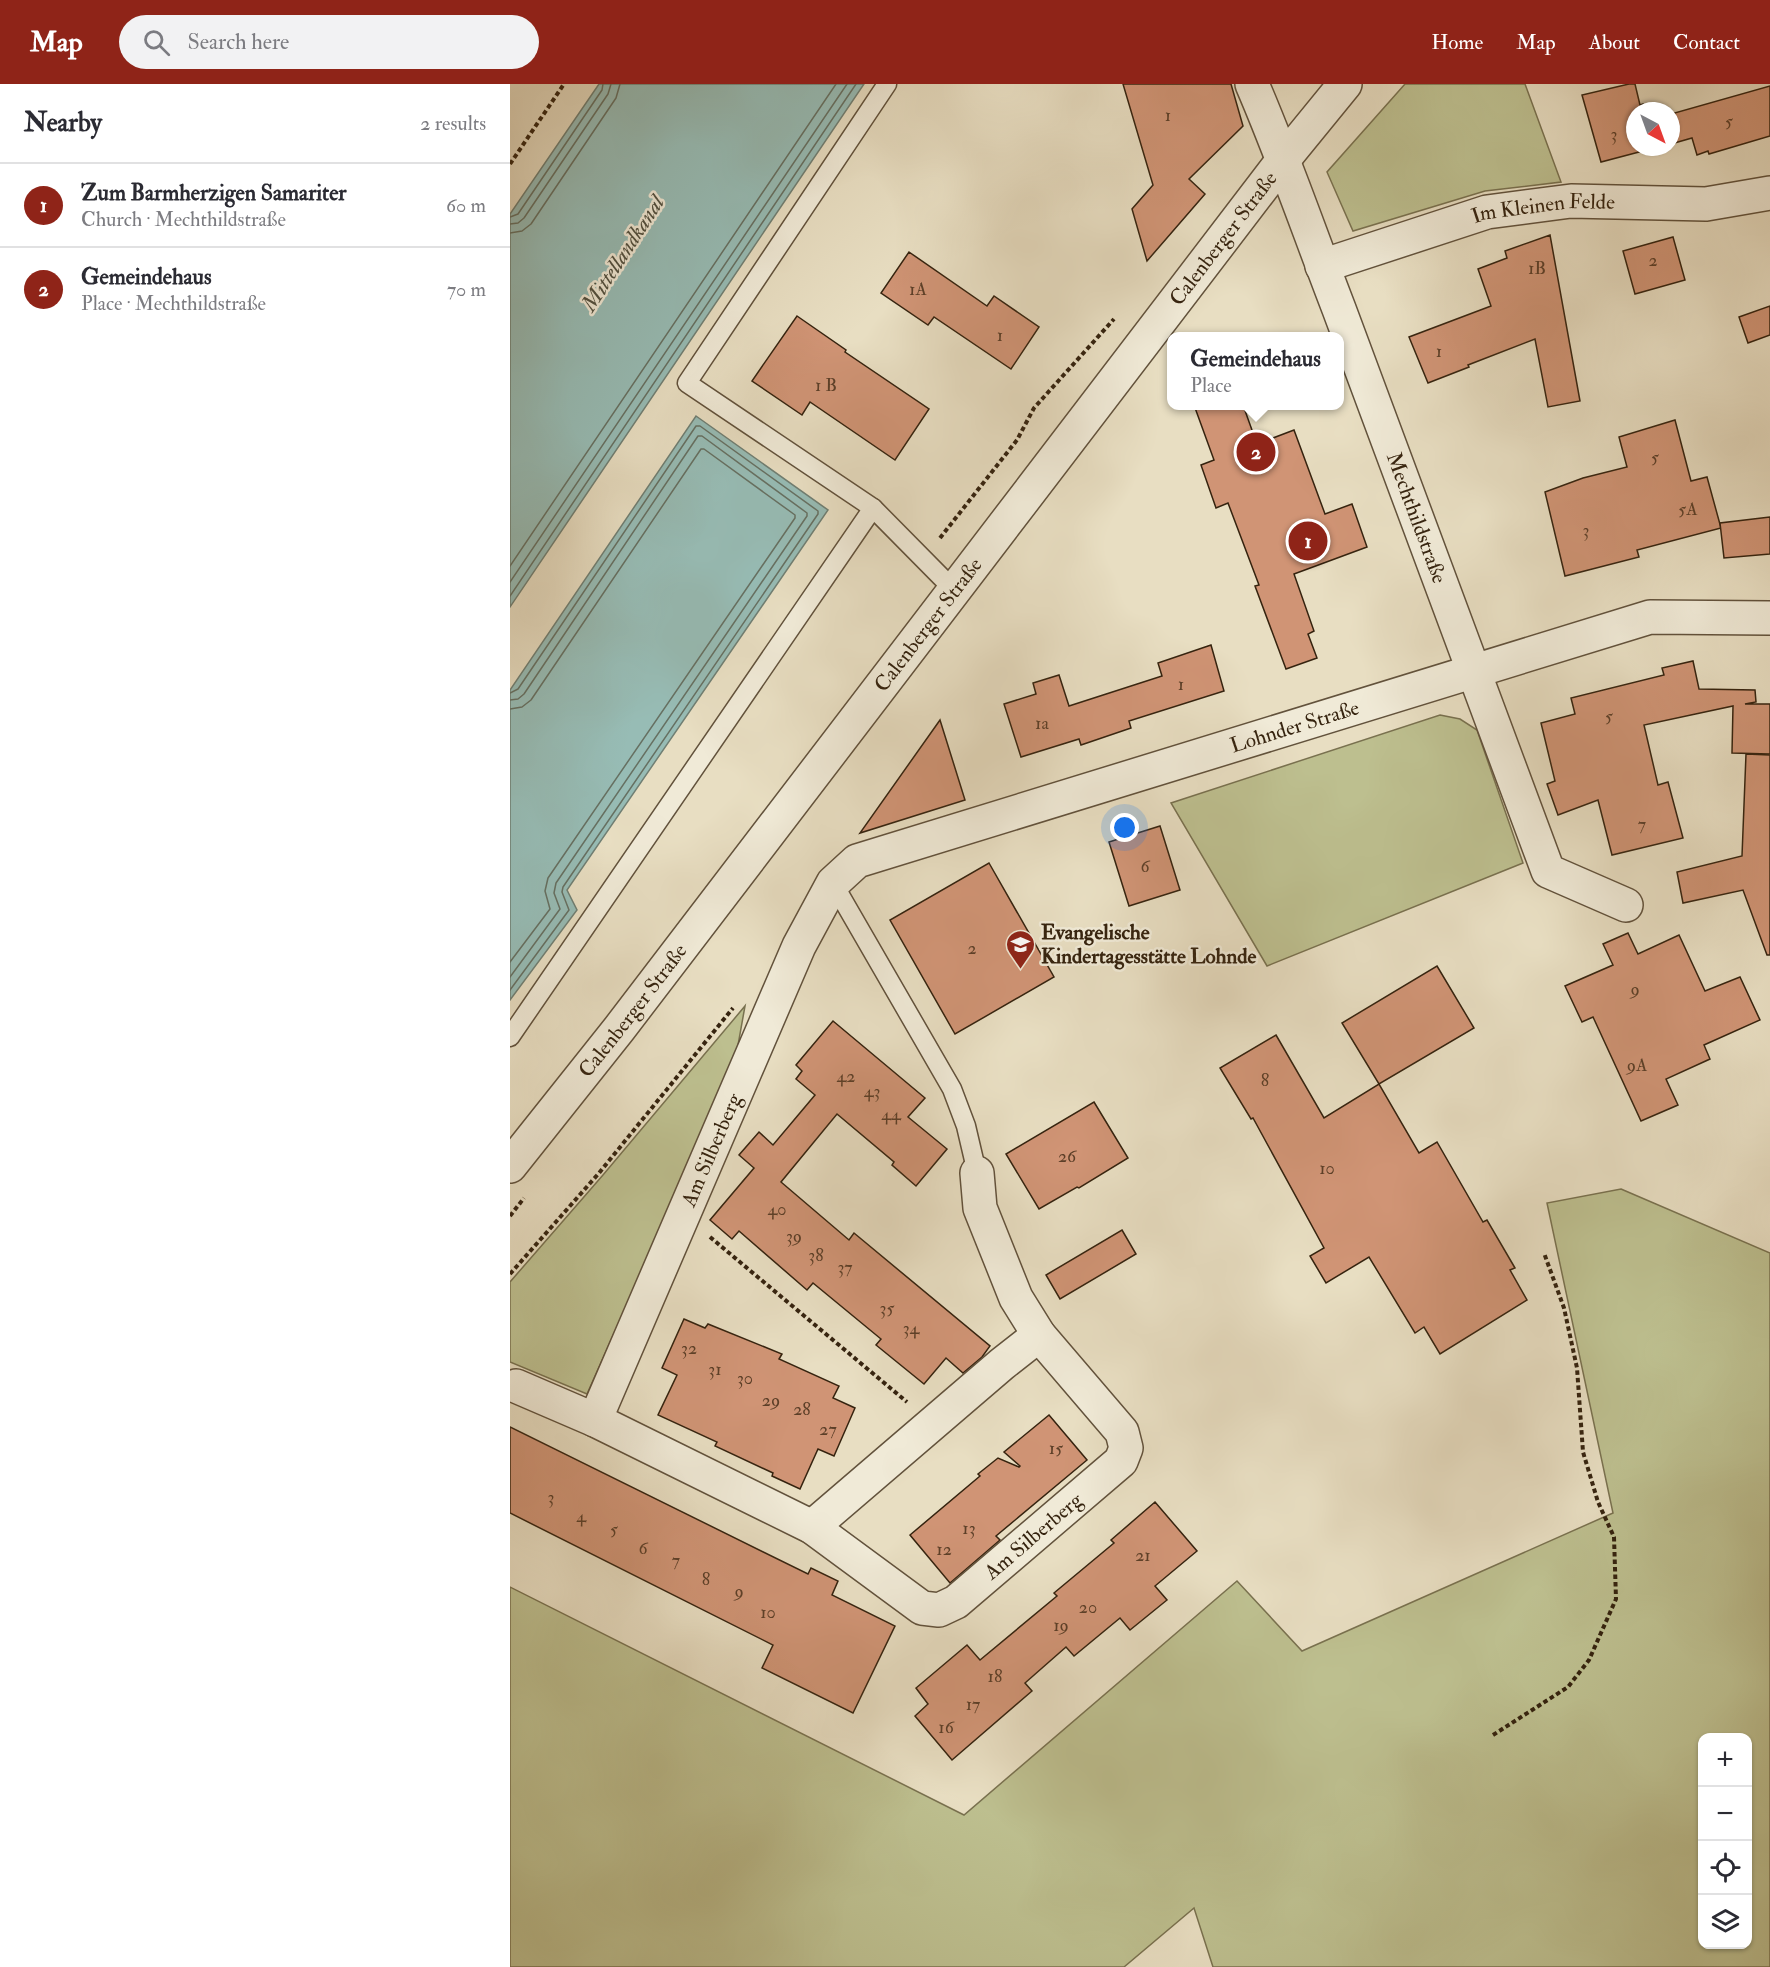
<!DOCTYPE html>
<meta charset="utf-8">
<style>
body{margin:0;font-family:"IM FELL Double Pica",serif;background:#f2f2f3;color:#2b2b33}
.controls{position:absolute;right:18px;bottom:18px;display:grid;overflow:hidden;border-radius:12px;box-shadow:0 2px 4px #0004}
.controls button{width:54px;height:54px;display:grid;place-items:center;padding:0;border:0;border-bottom:2px solid #e1e1e2;background:#fff;color:#2b2b33;font:30px sans-serif}
.compass{position:absolute;left:1116px;top:18px;width:54px;height:54px;border-radius:50%;background:#fff;box-shadow:0 2px 4px #0004;rotate:139deg}
.you{position:absolute;left:615px;top:744px;width:21px;height:21px;margin:-15px;border:4px solid #fff;border-radius:50%;background:#1a73e8;box-shadow:0 0 0 9px #1a73e833}
.badge{display:grid;place-items:center;width:39px;height:39px;border-radius:50%;background:#8f2418;color:#fff;font-size:20px;font-weight:700}
.pin{position:absolute;translate:-50% -50%;border:3px solid #fff;box-shadow:0 2px 6px #0006}
.popup{position:absolute;left:657px;top:248px;width:177px;height:78px;box-sizing:border-box;display:grid;place-content:center;border-radius:12px;background:#fff;filter:drop-shadow(0 2px 4px #0005);font-size:20px;white-space:nowrap;color:#7c7c81}
.popup b{font-size:22px;color:#2b2b33}
.popup::after{content:'';position:absolute;left:50%;top:100%;margin-left:-12px;border:12px solid transparent;border-top-color:#fff}
.list{margin:0;padding:0;list-style:none}
h2{display:flex;justify-content:space-between;align-items:center;height:78px;margin:0;padding:0 24px;font-size:26px}
h2 small{font-size:20px;font-weight:400;color:#7c7c81}
.list li{display:grid;grid-template-columns:39px 1fr auto;gap:18px;align-items:center;box-sizing:border-box;height:84px;padding:0 24px;border-top:2px solid #e1e1e2}
.list b{display:block;font-size:22px;white-space:nowrap}
.list p{margin:0;font-size:20px;white-space:nowrap;color:#7c7c81}
.list em{font-size:20px;font-style:normal;color:#7c7c81}
.icon{flex:none;width:33px;height:33px;fill:none;stroke:currentColor;stroke-width:2;stroke-linecap:round;stroke-linejoin:round}
.map{position:relative;flex:none;width:1260px;height:1883px;overflow:hidden}
header{display:flex;align-items:center;gap:36px;box-sizing:border-box;height:84px;padding:0 30px;background:#8f2418;color:#fff}
header strong{font-size:28px}
nav{display:flex;gap:33px;margin-inline-start:auto;font-size:21px}
.search{width:420px;height:54px;background:#f2f2f3;display:flex;align-items:center;gap:15px;box-sizing:border-box;padding:0 21px;border-radius:33px;color:#7c7c81;font-size:22px}
main{display:flex}
aside{flex:1;background:#fff}
.map>svg:first-child{display:block}
</style>
<header>
<strong>Map</strong>
<div class="search"><svg class="icon" aria-label="search" viewBox="0 0 24 24"><circle cx="10" cy="10" r="6"/><path d="M15 15l6 6"/></svg>Search here</div>
<nav><a>Home</a><a>Map</a><a>About</a><a>Contact</a></nav>
</header>
<main>
<aside>
<h2>Nearby<small>2 results</small></h2>
<ul class="list">
<li><span class="badge">1</span><div><b>Zum Barmherzigen Samariter</b><p>Church · Mechthildstraße</p></div><em>60 m</em></li>
<li><span class="badge">2</span><div><b>Gemeindehaus</b><p>Place · Mechthildstraße</p></div><em>70 m</em></li>
</ul>
</aside>
<div class="map">
<svg width="1260" height="1883" viewBox="0 0 1260 1883">
<rect width="100%" height="100%" fill="#e8dec2"/>
<filter id="stains"><feTurbulence type="fractalNoise" baseFrequency=".00333" numOctaves="4"/><feColorMatrix values="0 0 0 0 .2 0 0 0 0 .09 0 0 0 0 .02 0 0 0 .5 -.17"/></filter>
<radialGradient id="worn" r=".72"><stop offset=".6" stop-color="#630" stop-opacity="0"/><stop offset="1" stop-color="#630" stop-opacity=".3"/></radialGradient>
<g fill="#bdbf8f" stroke="#79714f" stroke-width="1.5" fill-rule="evenodd">
<polygon points="895,0 1015,0 1051,98 975,107 843,147 817,88"/>
<polygon points="930,631 950,635 967,646 1013,779 757,882 661,719"/>
<polygon points="235,922 225,978 77,1310 0,1278 0,1198 93,1091"/>
<path d="M1111,1105L1260,1169V1883H703L684,1824L614,1883H0V1503L454,1731L727,1497L792,1567L1103,1429L1037,1119ZM1192,1654H1238V1860H1192Z"/>
</g>
<g fill="#97bcb5" stroke="#707f73" stroke-width="1.5">
<polygon points="89,0 354,0 0,523 0,130"/>
<polygon points="186,332 318,426 57,806 67,826 0,916 0,606"/>
</g>
<g fill="none" stroke-linecap="round" stroke-linejoin="round">
<g stroke="#667062" stroke-width="1.5">
<polyline points="0,133 8,130 92,6 93,0"/>
<polyline points="0,140 8,139 14,134 98,10 101,0"/>
<polyline points="0,149 12,147 21,140 106,14 110,0"/>
<polyline points="0,482 326,0"/>
<polyline points="0,498 337,0"/>
<polyline points="0,512 346,0"/>
<polyline points="0,609 8,605 186,342 190,342 308,427 308,430 53,803 52,808 59,826 0,906"/>
<polyline points="0,616 8,615 14,610 188,352 192,352 297,429 297,432 46,799 44,809 50,825 0,893"/>
<polyline points="0,625 12,623 21,616 191,365 194,365 285,431 285,434 38,794 35,807 40,825 0,878"/>
</g>
</g>
<g fill="#d09475" stroke="#35230f" stroke-width="1.5">
<polygon points="613,0 721,0 733,42 679,95 695,110 637,177 622,125 643,101"/>
<polygon points="1119,0 1125,0 1130,21 1133,20 1135,27 1125,27 1125,63 1148,63 1091,78 1072,11"/>
<polygon points="1260,2 1260,52 1199,70 1198,67 1187,71 1182,54 1161,60 1161,30"/>
<polygon points="1040,151 1070,317 1038,323 1025,255 958,281 959,283 918,299 899,253 981,222 968,185 997,174 995,167"/>
<polygon points="1163,153 1175,196 1125,210 1113,167"/>
<polygon points="399,168 477,222 484,212 529,243 501,285 424,233 418,241 371,209"/>
<polygon points="1260,222 1260,251 1238,259 1229,233"/>
<polygon points="287,232 336,266 335,268 419,325 385,376 300,318 292,331 242,297"/>
<polygon points="684,321 733,321 747,360 784,346 815,430 842,420 857,463 784,490 804,547 798,550 807,574 776,585 745,502 749,501 718,419 706,424 691,381 704,376"/>
<polygon points="1165,336 1181,397 1197,393 1211,444 1127,466 1129,473 1055,492 1035,408 1073,394 1117,383 1109,353"/>
<polygon points="1260,433 1260,470 1214,474 1210,439"/>
<polygon points="701,561 714,607 619,637 621,644 571,661 569,655 511,673 494,620 526,610 523,599 549,591 559,622 652,592 648,579"/>
<polygon points="1183,577 1189,605 1245,606 1246,618 1235,620 1260,620 1260,670 1222,669 1223,622 1134,641 1148,701 1158,698 1173,754 1102,771 1088,716 1048,731 1037,700 1045,697 1031,639 1065,630 1061,614 1154,591 1152,584"/>
<polygon points="430,636 455,716 350,749"/>
<polygon points="1236,670 1260,671 1260,871 1257,871 1233,806 1173,819 1167,788 1232,772"/>
<polygon points="650,742 670,806 619,822 599,758"/>
<polygon points="479,779 544,893 445,950 380,836"/>
<polygon points="1118,849 1128,870 1169,851 1195,907 1230,893 1250,936 1194,961 1200,975 1156,995 1168,1021 1131,1037 1083,933 1072,938 1055,902 1103,881 1093,860"/>
<polygon points="927,882 964,944 869,1000 832,939"/>
<polygon points="323,937 415,1014 398,1033 437,1065 406,1102 382,1081 384,1078 327,1030 271,1098 339,1156 344,1149 480,1262 472,1273 453,1289 436,1274 414,1300 366,1261 371,1255 303,1199 297,1206 229,1147 222,1155 200,1136 244,1084 229,1071 249,1048 263,1061 305,1011 286,995 292,987 286,981"/>
<polygon points="766,951 814,1034 869,1000 909,1069 927,1058 973,1138 977,1136 1005,1184 1000,1186 1017,1216 930,1270 914,1243 905,1249 859,1173 816,1199 800,1172 814,1164 743,1034 741,1035 710,984"/>
<polygon points="584,1018 618,1074 569,1104 567,1103 529,1125 496,1070"/>
<polygon points="612,1146 626,1170 550,1215 536,1191"/>
<polygon points="174,1235 195,1244 198,1240 272,1270 269,1275 329,1302 323,1314 345,1324 324,1372 308,1365 290,1405 262,1392 263,1389 205,1362 207,1358 148,1331 167,1291 152,1284"/>
<polygon points="539,1331 577,1376 486,1452 490,1456 440,1499 400,1451 470,1392 468,1390 488,1374 509,1383 510,1382 494,1368"/>
<polygon points="0,1343 298,1490 301,1484 328,1497 322,1511 385,1542 343,1629 252,1584 263,1561 0,1429"/>
<polygon points="645,1418 687,1467 645,1502 657,1516 620,1546 610,1534 564,1572 556,1563 515,1599 522,1607 442,1676 405,1632 418,1620 406,1604 457,1561 470,1576 547,1512 544,1509 604,1459 601,1456"/>
</g>
<g fill="none" stroke-linecap="round" stroke-linejoin="round">
<defs>
<g id="service">
<polyline points="377,0 177,299 363,424 445,507"/>
<polyline points="323,799 442,1005 456,1042 467,1089"/>
<polyline points="0,953 363,424"/>
</g>
<g id="minor">
<path id="s1" d="M742,0C774,74 800,150 829,225C900,412 967,600 1038,787L1116,821"/>
<path id="s2" d="M812,182L977,128L1061,117L1196,120L1260,109"/>
<path id="s3" d="M6,1302L85,1336L302,1443L412,1524L429,1526L446,1518L611,1377L616,1364L612,1348L529,1251L506,1214L470,1124L467,1089"/>
<path id="s4" d="M85,1336L289,862L323,799L347,777L1140,533L1260,534"/>
<polyline points="302,1443 492,1280 529,1251"/>
</g>
<g id="tertiary">
<path id="s5" d="M0,1082L109,945L773,76L835,0"/>
</g>
</defs>
<use href="#service" stroke="#62523c" stroke-width="21"/>
<use href="#minor" stroke="#62523c" stroke-width="36"/>
<use href="#tertiary" stroke="#62523c" stroke-width="36"/>
<g stroke="#35230f" stroke-width="4" stroke-dasharray="4.5 3" stroke-linecap="butt">
<polyline points="0,80 54,0"/>
<polyline points="743,328 761,322"/>
<polyline points="430,454 507,356 524,324 604,235"/>
<polyline points="0,1132 14,1114"/>
<polyline points="200,1153 397,1318"/>
<polyline points="0,1190 89,1089 223,924"/>
<polyline points="983,1651 1058,1603 1079,1576 1106,1515 1104,1453 1088,1418 1073,1368 1067,1284 1054,1224 1034,1169"/>
</g>
<use href="#service" stroke="#f0ead7" stroke-width="18"/>
<use href="#minor" stroke="#f0ead7" stroke-width="33"/>
<use href="#tertiary" stroke="#f0ead7" stroke-width="33"/>
</g>
<defs>
<symbol id="school-pin" viewBox="-11 -11 22 30"><path d="M0 17L-7.5 6A9.5 9.5 0 1 1 7.5 6Z" fill="#8f2418" stroke="#f0ead7"/><path d="M0-5L7-2L0 1L-7-2ZM-4 1L0 2.5L4 1V4Q0 6-4 4Z" fill="#fff"/></symbol>
</defs>
<g fill-rule="evenodd">
<use href="#school-pin" x="494" y="844" width="33" height="45"/>
</g>
<g text-anchor="middle" stroke-width="5" stroke-linejoin="round" paint-order="stroke">
<g font-size="18" fill="#5c3f28">
<text x="658" y="37">1</text>
<text x="1219" y="43">5</text>
<text x="1104" y="56">3</text>
<text x="1143" y="182">2</text>
<text x="1027" y="190">1B</text>
<text x="408" y="211">1A</text>
<text x="490" y="257">1</text>
<text x="929" y="273">1</text>
<text x="316" y="307">1 B</text>
<text x="1145" y="379">5</text>
<text x="1178" y="431">5A</text>
<text x="1076" y="452">3</text>
<text x="671" y="606">1</text>
<text x="1099" y="638">5</text>
<text x="532" y="645">1a</text>
<text x="1132" y="746">7</text>
<text x="635" y="788">6</text>
<text x="462" y="870">2</text>
<text x="1125" y="911">9</text>
<text x="1127" y="987">9A</text>
<text x="336" y="998">42</text>
<text x="755" y="1002">8</text>
<text x="362" y="1013">43</text>
<text x="381" y="1036">44</text>
<text x="557" y="1078">26</text>
<text x="817" y="1090">10</text>
<text x="267" y="1131">40</text>
<text x="284" y="1158">39</text>
<text x="306" y="1177">38</text>
<text x="335" y="1189">37</text>
<text x="377" y="1230">35</text>
<text x="401" y="1250">34</text>
<text x="179" y="1270">32</text>
<text x="205" y="1291">31</text>
<text x="235" y="1300">30</text>
<text x="261" y="1322">29</text>
<text x="292" y="1331">28</text>
<text x="318" y="1351">27</text>
<text x="546" y="1370">15</text>
<text x="41" y="1419">3</text>
<text x="71" y="1438">4</text>
<text x="459" y="1450">13</text>
<text x="104" y="1451">5</text>
<text x="133" y="1470">6</text>
<text x="434" y="1471">12</text>
<text x="633" y="1477">21</text>
<text x="166" y="1482">7</text>
<text x="196" y="1501">8</text>
<text x="229" y="1513">9</text>
<text x="578" y="1529">20</text>
<text x="258" y="1534">10</text>
<text x="551" y="1547">19</text>
<text x="485" y="1598">18</text>
<text x="463" y="1626">17</text>
<text x="436" y="1649">16</text>
</g>
<g font-size="21" fill="#35230f" stroke="#f0ead7">
<text dy="7" stroke="none"><textPath href="#s2" startOffset="230">Im Kleinen Felde</textPath></text>
<text dy="7" stroke="none"><textPath href="#s5" startOffset="1170">Calenberger Straße</textPath></text>
<text dy="7" stroke="none"><textPath href="#s1" startOffset="464">Mechthildstraße</textPath></text>
<text dy="7" stroke="none"><textPath href="#s5" startOffset="684">Calenberger Straße</textPath></text>
<text dy="7" stroke="none"><textPath href="#s4" startOffset="1078">Lohnder Straße</textPath></text>
<text dy="7" stroke="none"><textPath href="#s5" startOffset="198">Calenberger Straße</textPath></text>
<text dy="7" stroke="none"><textPath href="#s4" startOffset="294">Am Silberberg</textPath></text>
<text dy="7" stroke="none"><textPath href="#s3" startOffset="602">Am Silberberg</textPath></text>
</g>
<g font-size="21" font-weight="bold" fill="#35230f" stroke="#f0ead7" text-anchor="start">
<text x="531" y="855">Evangelische<tspan x="531" dy="24">Kindertagesstätte Lohnde</tspan></text>
</g>
<g font-size="22" font-style="italic" fill="#525141" stroke="#f0ead7">
<text transform="translate(112 169) rotate(-57)" y="8">Mittellandkanal</text>
</g>
</g>
<rect width="100%" height="100%" filter="url(#stains)"/>
<rect width="100%" height="100%" fill="url(#worn)"/>
</svg>
<div class="controls">
<button>+</button>
<button>−</button>
<button><svg class="icon" aria-label="locate" viewBox="0 0 24 24"><circle cx="12" cy="12" r="6"/><path d="M12 2v4M12 18v4M2 12h4M18 12h4"/></svg></button>
<button><svg class="icon" aria-label="layers" viewBox="0 0 24 24"><path d="M12 4l9 5-9 5-9-5zM3 14l9 5 9-5"/></svg></button>
</div>
<svg class="compass" viewBox="-18 -18 36 36"><path d="M0-13l5 13h-10z" fill="#e53935"/><path d="M0 13l5-13h-10z" fill="#7c7c81"/></svg>
<div class="you"></div>
<div class="pin badge" style="left:798px;top:457px">1</div>
<div class="pin badge" style="left:746px;top:368px">2</div>
<div class="popup"><b>Gemeindehaus</b>Place</div>
</div>
</main>
